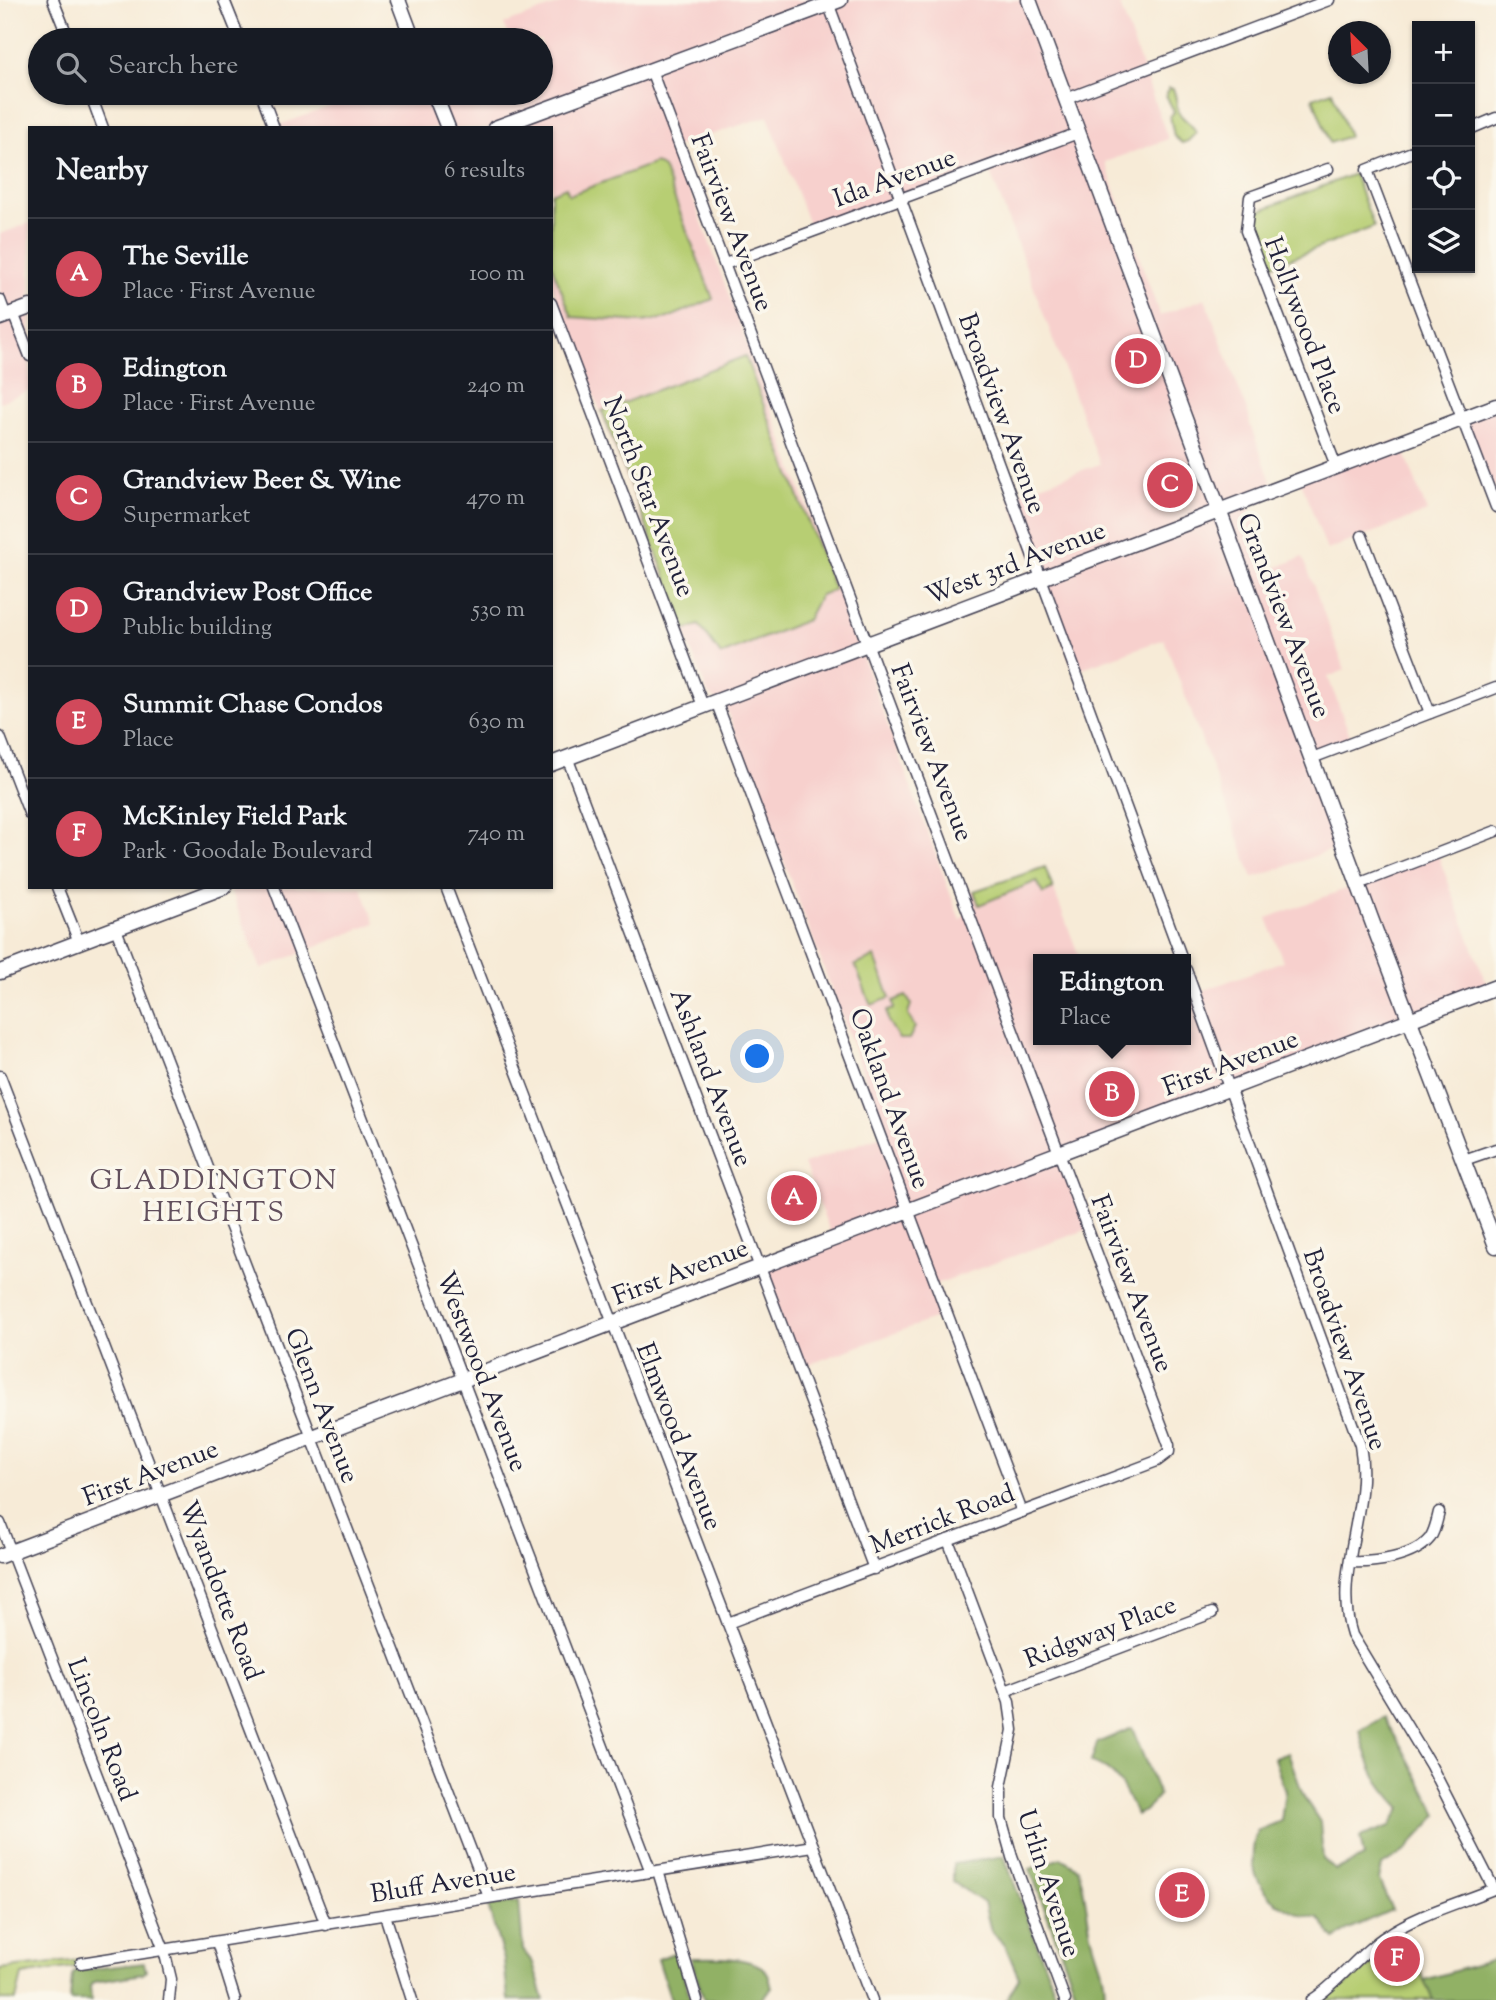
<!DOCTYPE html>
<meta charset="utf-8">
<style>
body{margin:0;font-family:"Sorts Mill Goudy",serif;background:#20242c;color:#f1f3f6}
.controls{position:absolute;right:21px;top:21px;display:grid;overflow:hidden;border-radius:0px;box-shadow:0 2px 5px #0004}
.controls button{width:63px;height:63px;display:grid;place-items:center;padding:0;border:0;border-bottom:2px solid #363941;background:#171b24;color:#f1f3f6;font:35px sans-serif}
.compass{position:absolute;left:1328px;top:21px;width:63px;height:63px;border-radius:50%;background:#171b24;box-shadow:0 2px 5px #0004;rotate:336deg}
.you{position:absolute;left:758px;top:1057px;width:24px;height:24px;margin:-18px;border:5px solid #fff;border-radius:50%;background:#1a73e8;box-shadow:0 0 0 10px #1a73e833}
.badge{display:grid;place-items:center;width:46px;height:46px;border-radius:50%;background:#d1495b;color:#fff;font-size:23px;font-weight:700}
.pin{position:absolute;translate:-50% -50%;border:4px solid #fff;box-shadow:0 2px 7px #0006}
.popup{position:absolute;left:1033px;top:954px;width:158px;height:91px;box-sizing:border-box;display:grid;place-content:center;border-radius:0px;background:#171b24;filter:drop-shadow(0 2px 5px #0005);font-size:23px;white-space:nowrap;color:#9ea1a6}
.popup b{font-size:26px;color:#f1f3f6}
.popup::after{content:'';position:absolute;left:50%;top:100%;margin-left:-14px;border:14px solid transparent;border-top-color:#171b24}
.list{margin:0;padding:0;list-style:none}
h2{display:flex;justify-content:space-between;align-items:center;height:91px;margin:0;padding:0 28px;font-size:30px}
h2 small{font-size:23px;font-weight:400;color:#9ea1a6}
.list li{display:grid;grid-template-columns:46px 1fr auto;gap:21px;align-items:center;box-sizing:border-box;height:112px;padding:0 28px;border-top:2px solid #363941}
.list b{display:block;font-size:26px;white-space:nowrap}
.list p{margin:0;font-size:23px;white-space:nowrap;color:#9ea1a6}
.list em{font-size:23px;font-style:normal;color:#9ea1a6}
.icon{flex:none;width:38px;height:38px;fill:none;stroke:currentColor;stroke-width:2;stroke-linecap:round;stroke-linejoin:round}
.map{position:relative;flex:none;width:1496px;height:2000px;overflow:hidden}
.search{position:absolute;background:#171b24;box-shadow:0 2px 5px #0004;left:28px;top:28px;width:525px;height:77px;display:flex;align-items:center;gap:18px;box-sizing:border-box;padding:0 24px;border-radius:38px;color:#9ea1a6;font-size:26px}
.panel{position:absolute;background:#171b24;box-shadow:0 2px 5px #0004;left:28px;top:126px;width:525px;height:763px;border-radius:0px}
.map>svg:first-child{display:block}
</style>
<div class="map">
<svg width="1496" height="2000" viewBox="0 0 1496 2000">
<rect width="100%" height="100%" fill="#fbf7ec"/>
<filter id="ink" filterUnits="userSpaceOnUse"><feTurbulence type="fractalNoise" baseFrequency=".0143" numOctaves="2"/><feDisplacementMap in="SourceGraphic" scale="14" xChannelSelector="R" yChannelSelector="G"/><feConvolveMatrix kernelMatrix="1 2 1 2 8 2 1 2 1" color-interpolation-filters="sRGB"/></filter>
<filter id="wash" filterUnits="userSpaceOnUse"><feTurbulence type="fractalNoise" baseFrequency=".00686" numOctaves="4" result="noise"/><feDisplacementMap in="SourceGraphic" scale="28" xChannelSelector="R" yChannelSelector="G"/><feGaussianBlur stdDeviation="1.57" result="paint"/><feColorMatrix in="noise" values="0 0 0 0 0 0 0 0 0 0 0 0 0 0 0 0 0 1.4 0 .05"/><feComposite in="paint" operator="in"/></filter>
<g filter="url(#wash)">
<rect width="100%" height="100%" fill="#f7ebd7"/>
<g fill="#f7d0cd">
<polygon points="571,0 1118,0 1168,139 1105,162 1160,316 1205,298 1249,416 1250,425 1274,489 1246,500 1272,569 1303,557 1345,670 1328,677 1352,741 1310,756 1343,846 1253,878 1164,639 1074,671 1009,496 1100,464 988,166 811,230 768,116 674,147 960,920 971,908 966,894 1045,866 1080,959 1038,959 1038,1040 1186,1040 1186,997 1283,961 1267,918 1438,855 1488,988 1062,1157 1089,1229 936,1284 947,1314 799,1368 759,1265 832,1237 804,1164 886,1134 726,708 708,694 551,282 551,128 272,128 366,93 541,93 541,40 491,40 508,34 504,24"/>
<polygon points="30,223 30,390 0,402 0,234"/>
<polygon points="1496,405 1496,485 1487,489 1460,418"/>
<polygon points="1400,440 1427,512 1327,550 1300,479"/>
<polygon points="229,887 361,887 375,923 261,969"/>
</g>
<g fill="#b7ce73" stroke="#6c7857" stroke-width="2">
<path d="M1169,88L1173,89C1177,97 1176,105 1178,111C1182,120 1193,123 1196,133L1188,141L1182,143L1174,136L1170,116L1174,112L1166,95Z"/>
<polygon points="1332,91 1349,136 1330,143 1313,98"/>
<polygon points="655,163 663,168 713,299 668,318 642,322 572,317 551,264 551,193 566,187 569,195"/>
<polygon points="1354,174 1374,227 1273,265 1253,213"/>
<polygon points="745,356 834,590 820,595 807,620 721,655 699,625 686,630 602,411"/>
<polygon points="1045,867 1053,889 1043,894 1037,881 979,905 974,891"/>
<polygon points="875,957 890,998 871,1005 855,965"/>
<polygon points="906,996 911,1004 908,1015 915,1027 909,1039 899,1039 888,1021 887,1011 894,1009 893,1001"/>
<polygon points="1406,1940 1433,2000 1324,2000"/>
<polygon points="80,1960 81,1966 22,1975 16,2000 0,2000 0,1969"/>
</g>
<g fill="#91b165" stroke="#5a6a50" stroke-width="2">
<path d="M1383,1717L1400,1744L1438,1815L1405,1851L1382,1866L1379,1880L1392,1910L1348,1929L1335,1939L1319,1919C1273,1912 1241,1880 1257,1831L1281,1821L1285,1791L1274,1758L1288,1753L1304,1797L1320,1822L1323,1859L1335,1870L1364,1857L1360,1837L1390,1826L1401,1808C1374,1780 1370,1768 1360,1731Z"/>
<path d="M1132,1728L1159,1795L1145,1811L1136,1815C1126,1791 1117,1770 1091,1762L1097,1743Z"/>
<polygon points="1004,1856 1058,2000 1006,2000 1019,1978 1005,1945 991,1931 984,1903 953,1882 953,1864"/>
<path d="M1061,1858L1078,1868C1085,1890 1086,1907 1090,1929C1094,1953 1108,1975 1104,2000H1079L1030,1869Z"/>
<polygon points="519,1901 523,1950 533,1963 544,2000 508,2000 504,1960 488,1906"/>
<polygon points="676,1952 691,2000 671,2000 658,1959"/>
<path d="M691,1958C710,1958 754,1955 767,1972C770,1976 770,1983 772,1988L761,2000H704Z"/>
<polygon points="1496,1959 1496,2000 1433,2000 1424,1980"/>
<polygon points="144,1963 146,1971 143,1974 94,1982 90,1986 91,2000 70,2000 72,1975 75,1971"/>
</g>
</g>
<g filter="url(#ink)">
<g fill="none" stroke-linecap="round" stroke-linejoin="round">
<defs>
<g id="street">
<polyline points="53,0 69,40"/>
<polyline points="224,0 240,40"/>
<polyline points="827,0 1182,959"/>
<polyline points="651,70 1169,1445 1169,1452 1157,1461 728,1623"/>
<polyline points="90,93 103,128"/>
<polyline points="261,93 274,128"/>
<polyline points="1066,99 1329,0"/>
<polyline points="1470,129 1496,118"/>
<polyline points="1417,150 1367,170 1496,507"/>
<polyline points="1328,169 1250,197 1246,231 1336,466"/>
<polyline points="725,264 1078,133"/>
<polyline points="0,300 6,316"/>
<polyline points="551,303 703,706"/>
<polyline points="13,313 30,356"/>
<polyline points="1362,536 1430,713"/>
<polyline points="716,701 1022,1512"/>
<polyline points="0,737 30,815"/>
<polyline points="567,757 874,1569"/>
<polyline points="1312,758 1496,688"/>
<polyline points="1358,884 1496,831"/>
<polyline points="57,887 79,942"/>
<polyline points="274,887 651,1872"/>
<polyline points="446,887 872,2000"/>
<polyline points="116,929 489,1897"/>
<path d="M1186,970L1360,1445C1372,1508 1332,1573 1352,1635L1431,1766L1494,1889"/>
<polyline points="0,1076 326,1925"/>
<polyline points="1464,1160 1496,1149"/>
<polyline points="0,1523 164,1950 171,1979 169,2000"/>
<polyline points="948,1540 1009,1702 1013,1730 1001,1787 1001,1818 1012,1857 1065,2000"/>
<path d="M1351,1562C1374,1563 1414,1558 1430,1538C1435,1531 1437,1520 1439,1512"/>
<polyline points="1005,1691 1212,1613"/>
<polyline points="658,1871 697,2000"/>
<polyline points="385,1915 412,2000"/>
<polyline points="217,1942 235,2000"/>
<polyline points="81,1963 813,1846"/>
<path d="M1312,2000C1340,1982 1358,1954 1386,1936C1418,1914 1460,1903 1496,1888"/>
</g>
<g id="secondary">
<polyline points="398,0 413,40"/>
<polyline points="1029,0 1376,932 1496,1246"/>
<polyline points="434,93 448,128"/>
<polyline points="495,128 840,0"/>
<polyline points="0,318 30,307"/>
<polyline points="551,764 1496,406"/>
<polyline points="0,972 224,887"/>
<polyline points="0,1556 1496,987"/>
</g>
</defs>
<use href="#street" stroke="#424052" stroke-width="13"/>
<use href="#secondary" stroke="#424052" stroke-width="17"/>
<use href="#street" stroke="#fff" stroke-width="10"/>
<use href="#secondary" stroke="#fff" stroke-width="14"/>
</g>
</g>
<g text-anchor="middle" stroke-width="7" stroke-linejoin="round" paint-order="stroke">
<g font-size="26" fill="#22223b" stroke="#fbf7ec">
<text transform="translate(894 177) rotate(-20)" y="9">Ida Avenue</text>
<text transform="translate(733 222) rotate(69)" y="9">Fairview Avenue</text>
<text transform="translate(1306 325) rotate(69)" y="9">Hollywood Place</text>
<text transform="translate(1003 413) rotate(70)" y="9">Broadview Avenue</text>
<text transform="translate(650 496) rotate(69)" y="9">North Star Avenue</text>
<text transform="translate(1015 562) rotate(-21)" y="9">West 3rd Avenue</text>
<text transform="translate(1285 615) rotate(69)" y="9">Grandview Avenue</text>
<text transform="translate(933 752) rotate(69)" y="9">Fairview Avenue</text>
<text transform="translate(1230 1062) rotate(-21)" y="9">First Avenue</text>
<text transform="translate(712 1077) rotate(69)" y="9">Ashland Avenue</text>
<text transform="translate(891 1098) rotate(70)" y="9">Oakland Avenue</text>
<text transform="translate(680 1271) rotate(-21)" y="9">First Avenue</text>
<text transform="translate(1133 1283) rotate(69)" y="9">Fairview Avenue</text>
<text transform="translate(1346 1349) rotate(71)" y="9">Broadview Avenue</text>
<text transform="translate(483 1371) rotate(69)" y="9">Westwood Avenue</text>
<text transform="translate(323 1405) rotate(69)" y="9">Glenn Avenue</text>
<text transform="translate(680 1436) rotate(69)" y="9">Elmwood Avenue</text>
<text transform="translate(150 1472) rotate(-21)" y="9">First Avenue</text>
<text transform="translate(942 1518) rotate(-21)" y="9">Merrick Road</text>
<text transform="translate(222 1590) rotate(69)" y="9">Wyandotte Road</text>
<text transform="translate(1100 1631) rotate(-21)" y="9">Ridgway Place</text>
<text transform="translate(103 1729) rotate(69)" y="9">Lincoln Road</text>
<text transform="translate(443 1882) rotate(-9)" y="9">Bluff Avenue</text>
<text transform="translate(1050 1883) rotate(72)" y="9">Urlin Avenue</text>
</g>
<g font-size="28" letter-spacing="2" fill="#62505d" stroke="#fbf7ec">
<text x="214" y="1189">GLADDINGTON<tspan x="214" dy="32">HEIGHTS</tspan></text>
</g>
</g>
</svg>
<div class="controls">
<button>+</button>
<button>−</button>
<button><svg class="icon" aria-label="locate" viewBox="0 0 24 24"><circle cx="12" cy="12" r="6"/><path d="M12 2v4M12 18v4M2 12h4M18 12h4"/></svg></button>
<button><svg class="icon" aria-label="layers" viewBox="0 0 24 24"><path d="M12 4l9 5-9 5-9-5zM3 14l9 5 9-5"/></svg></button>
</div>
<svg class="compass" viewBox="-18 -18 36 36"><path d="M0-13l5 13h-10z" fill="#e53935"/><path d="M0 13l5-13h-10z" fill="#9ea1a6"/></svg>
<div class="you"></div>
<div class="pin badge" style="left:794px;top:1198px">A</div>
<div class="pin badge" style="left:1112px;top:1094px">B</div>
<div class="popup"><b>Edington</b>Place</div>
<div class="pin badge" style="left:1170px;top:485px">C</div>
<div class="pin badge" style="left:1138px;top:361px">D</div>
<div class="pin badge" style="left:1182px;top:1895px">E</div>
<div class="pin badge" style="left:1397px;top:1959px">F</div>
<div class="search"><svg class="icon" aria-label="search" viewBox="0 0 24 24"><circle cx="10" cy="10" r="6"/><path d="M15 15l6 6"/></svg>Search here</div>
<section class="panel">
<h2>Nearby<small>6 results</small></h2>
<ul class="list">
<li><span class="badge">A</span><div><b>The Seville</b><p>Place · First Avenue</p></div><em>100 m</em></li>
<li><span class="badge">B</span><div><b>Edington</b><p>Place · First Avenue</p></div><em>240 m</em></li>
<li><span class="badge">C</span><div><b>Grandview Beer &amp; Wine</b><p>Supermarket</p></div><em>470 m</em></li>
<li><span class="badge">D</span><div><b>Grandview Post Office</b><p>Public building</p></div><em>530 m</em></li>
<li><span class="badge">E</span><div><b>Summit Chase Condos</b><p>Place</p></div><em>630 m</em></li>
<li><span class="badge">F</span><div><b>McKinley Field Park</b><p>Park · Goodale Boulevard</p></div><em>740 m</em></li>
</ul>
</section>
</div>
